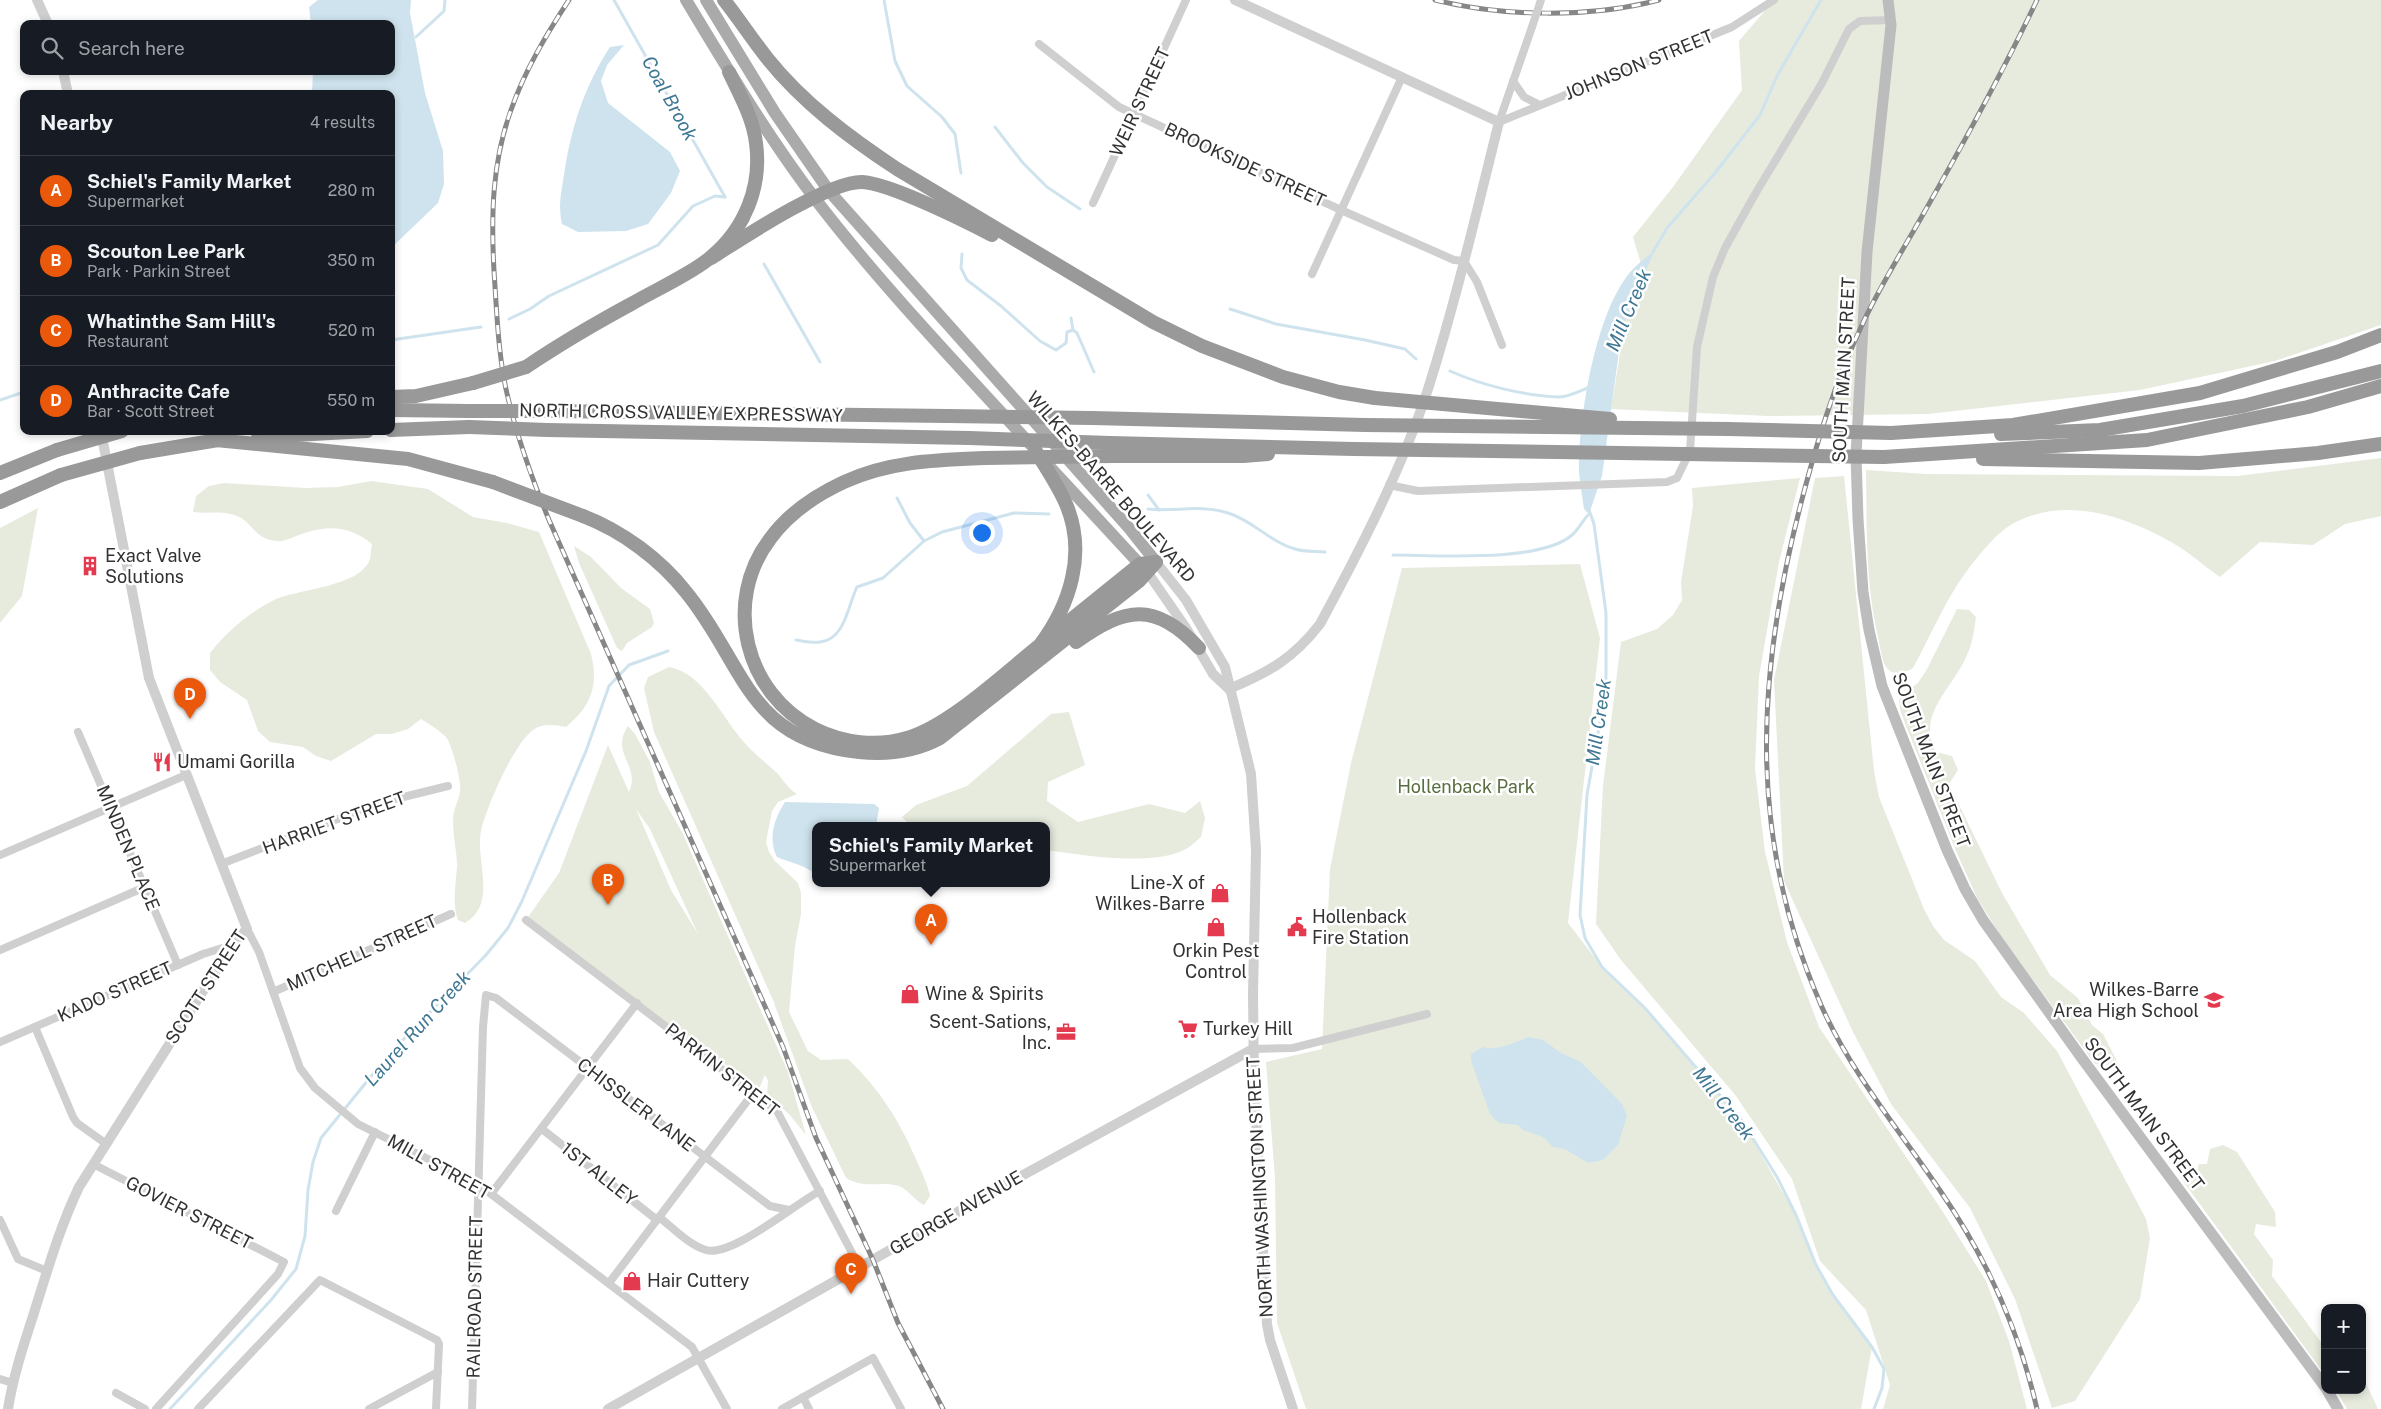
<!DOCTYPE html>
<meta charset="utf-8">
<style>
body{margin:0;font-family:"Public Sans",sans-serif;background:#20242c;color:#f1f3f6}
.controls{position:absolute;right:15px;bottom:15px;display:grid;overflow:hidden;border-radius:10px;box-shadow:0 2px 8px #0003}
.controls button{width:45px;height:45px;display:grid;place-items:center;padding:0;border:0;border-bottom:1px solid #363941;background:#171b24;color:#f1f3f6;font:25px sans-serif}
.you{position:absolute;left:981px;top:532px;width:18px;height:18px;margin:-12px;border:4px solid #fff;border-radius:50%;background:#1a73e8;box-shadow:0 0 0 8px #1a73e833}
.badge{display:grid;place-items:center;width:32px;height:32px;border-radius:50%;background:#ea580c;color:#fff;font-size:16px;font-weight:700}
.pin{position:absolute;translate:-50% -41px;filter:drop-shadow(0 1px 2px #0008)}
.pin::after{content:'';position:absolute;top:26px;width:18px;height:15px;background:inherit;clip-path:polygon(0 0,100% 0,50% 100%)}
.popup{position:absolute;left:812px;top:822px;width:238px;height:65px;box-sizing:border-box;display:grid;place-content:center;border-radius:10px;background:#171b24;filter:drop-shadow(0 1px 4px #0005);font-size:16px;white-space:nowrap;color:#9ea1a6}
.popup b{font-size:19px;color:#f1f3f6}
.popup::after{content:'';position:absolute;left:50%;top:100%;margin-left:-10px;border:10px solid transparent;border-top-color:#171b24}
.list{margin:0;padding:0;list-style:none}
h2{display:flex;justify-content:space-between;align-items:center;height:65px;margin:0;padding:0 20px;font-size:21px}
h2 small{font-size:16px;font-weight:400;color:#9ea1a6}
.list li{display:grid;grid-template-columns:32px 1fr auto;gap:15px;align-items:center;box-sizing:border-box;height:70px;padding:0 20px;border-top:1px solid #363941}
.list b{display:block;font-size:19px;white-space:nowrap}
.list p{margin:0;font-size:16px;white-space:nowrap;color:#9ea1a6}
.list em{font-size:16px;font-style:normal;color:#9ea1a6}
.icon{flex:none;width:28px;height:28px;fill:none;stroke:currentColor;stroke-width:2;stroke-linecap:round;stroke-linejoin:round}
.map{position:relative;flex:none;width:2381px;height:1409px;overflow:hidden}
.search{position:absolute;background:#171b24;box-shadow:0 2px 8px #0003;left:20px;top:20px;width:375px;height:55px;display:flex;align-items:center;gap:12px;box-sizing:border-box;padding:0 18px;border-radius:10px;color:#9ea1a6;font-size:19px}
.panel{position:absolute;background:#171b24;box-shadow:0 2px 8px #0003;left:20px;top:90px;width:375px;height:345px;border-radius:10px}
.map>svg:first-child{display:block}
</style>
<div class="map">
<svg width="2381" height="1409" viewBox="0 0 2381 1409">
<rect width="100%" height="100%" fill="#fff"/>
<g fill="#e6ebde" fill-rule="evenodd">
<polygon points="1774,0 2381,0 2381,325 2275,361 2140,390 1928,414 1768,416 1611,409 1625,323 1640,292 1644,274 1633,237 1673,187 1742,90 1739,41"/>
<path d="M2381,458V516L2345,524L2313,545L2260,542L2220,577C2204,566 2188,551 2171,542C2125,516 2068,497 2018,521C1998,530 1982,552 1969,568C1946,598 1931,635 1913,668C1905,673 1893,677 1886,667C1882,660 1880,648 1879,641C1865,585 1867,527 1866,470L1926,474L2237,476Z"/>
<polygon points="1844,476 1874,771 1879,797 1924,909 1933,926 1944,940 1975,961 2001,997 2024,1013 2057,1051 2146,1219 2150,1238 2140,1299 2075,1401 2052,1408 2015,1299 1970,1208 1891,1104 1853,1032 1784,881 1774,680 1815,478"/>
<polygon points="1800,478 1779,562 1759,676 1755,769 1765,852 1787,942 1819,1027 1943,1212 1986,1281 2009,1341 2027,1409 1883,1409 1890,1385 1866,1310 1820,1261 1792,1179 1736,1096 1621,960 1596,924 1603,786 1621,642 1657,629 1673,615 1682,600 1681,582 1693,506 1692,488"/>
<path d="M371,481L428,489L473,517L507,523L539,532L591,654C599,686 591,706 566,727C554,725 543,723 533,730C513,745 487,806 481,831C475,860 498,904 465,923L458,920C452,907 456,881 457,867C457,852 453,837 453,821C453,808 458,803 460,792C462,783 452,744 446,737C439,730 429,724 421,719L408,729L392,734H376L331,761L316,756L303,747L270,742L258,731L247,700L220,682L210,670V653C226,632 250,612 274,600C297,589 361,587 370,559C371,554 371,549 372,544C348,525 327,525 299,535C293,537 284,542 277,541C255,540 253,523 239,517C225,510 207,514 193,512L196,496L209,486L224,483L305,488L338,487Z"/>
<polygon points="38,508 22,596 0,623 0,528"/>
<polygon points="574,546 591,557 621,588 650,609 654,623 652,627 627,643 622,651 617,648 579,563"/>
<polygon points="1580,564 1600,638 1568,923 1602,967 1645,1008 1742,1121 1799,1221 1816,1265 1833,1295 1872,1347 1861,1409 1306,1409 1277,1323 1275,1178 1266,1062 1322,1049 1330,869 1351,763 1402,568"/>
<path d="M1957,609L1969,610L1976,617C1974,630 1973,643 1967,655C1954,687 1915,715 1936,752L1952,756L1958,770L1949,784L2002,893L2050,975L2078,998L2092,1025L2103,1034L2120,1067L2095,1064L2000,935L1977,898L1956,851L1901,713L1899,701L1902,694L1918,683L1927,669Z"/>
<path d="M669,667C702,672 722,717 743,741C753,753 765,762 776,772C784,780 787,788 797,794L778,802L772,811L766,842L769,852L775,861L798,883L801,893V914L795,946L789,1012L808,1051L821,1060L848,1059C878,1087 899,1120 915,1157C921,1171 927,1182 930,1196L924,1205C914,1200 909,1190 899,1186C881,1180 867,1190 846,1178L811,1105L773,1000L654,732L644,688L648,677Z"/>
<path d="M1069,712L1085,765L1048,782L1047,801L1078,822L1149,804L1185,813L1200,801L1205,818L1201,837C1196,841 1191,846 1186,849C1153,867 1082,855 1046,850V826H920L908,823L902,817L916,805L967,786L1051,714Z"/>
<path d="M628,726L635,734L650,762L659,792L682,832L788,1072L806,1135L789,1114L767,1095L768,1081L765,1075L759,1089L526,920L559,873L608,745L629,792C630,789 632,784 632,780C631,759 613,749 628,726ZM636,809L650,829L698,934L671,890Z"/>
<polygon points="2223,1145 2237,1152 2275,1212 2276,1227 2256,1224 2254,1234 2273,1260 2272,1276 2321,1342 2325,1339 2325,1375 2180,1177 2197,1170 2199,1164 2207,1164 2210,1149"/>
<polygon points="2362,1372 2363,1377 2378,1409 2347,1409 2336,1390 2362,1390"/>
</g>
<g fill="#cee3ed">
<polygon points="318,0 411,0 410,13 425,93 443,151 444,184 438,203 391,248 391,94 312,94 313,71 391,71 391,24 311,24 309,7"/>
<path d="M624,45L607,65L601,81L608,103L670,152L680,171L671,193L648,224L626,231L578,232L562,224C558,205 561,194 564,175C571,128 584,87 610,47Z"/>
<path d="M1654,251L1625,323L1620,344L1602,476L1589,514L1584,509C1582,493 1578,475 1579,459C1581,407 1597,306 1634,268C1640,262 1648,256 1654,251Z"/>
<path d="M785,802L874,804L879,808L876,826H816V874C800,863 793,864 777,857C768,838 774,819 785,802Z"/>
<path d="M1529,1037L1543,1040L1561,1053L1581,1062L1622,1104L1627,1116L1618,1145L1603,1160L1588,1163L1565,1149L1553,1147L1543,1137L1523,1130L1518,1125L1499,1123L1490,1114L1471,1061V1054L1483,1047C1497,1052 1515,1042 1529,1037Z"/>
</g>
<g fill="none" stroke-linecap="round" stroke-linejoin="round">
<g stroke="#cee3ed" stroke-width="3">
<polyline points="614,0 725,197"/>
<polyline points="884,0 895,61 907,86 942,117 955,134 961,173"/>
<polyline points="416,37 444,11 445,0"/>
<polyline points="995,127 1023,163 1047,187 1080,209"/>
<polyline points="1653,252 1667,228 1715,173 1760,115 1778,74 1821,0"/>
<polyline points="962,254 961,268 967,280 1001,306 1040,341 1056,350 1066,343 1067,332 1073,330 1077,333 1094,372"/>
<polyline points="764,264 820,362"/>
<polyline points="1230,309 1276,324 1365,340 1405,349 1416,359"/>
<polyline points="1071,318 1073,330"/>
<polyline points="509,319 530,309 549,296 658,245 693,206 715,196 725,197"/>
<polyline points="391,340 481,327"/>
<path d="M1450,371C1481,385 1525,396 1559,397C1569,397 1582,390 1592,386"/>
<polyline points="0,400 24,392"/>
<polyline points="1148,495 1159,510"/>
<polyline points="897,498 910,523 924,541"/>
<path d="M1148,509C1175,512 1200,504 1228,513C1252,520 1270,542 1295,549C1304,552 1316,551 1325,552"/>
<polyline points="1589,510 1594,524 1606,613 1606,688 1587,795 1580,915 1585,938 1602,967 1645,1008 1742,1121 1777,1177 1796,1215 1816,1265 1833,1295 1872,1347 1884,1369 1882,1388 1874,1409"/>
<path d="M1393,555C1436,555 1540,563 1572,535C1578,530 1583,520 1589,514"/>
<path d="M796,640C803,641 812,643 820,642C845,640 848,605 857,587L883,578L924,541L942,532L1014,513L1049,514"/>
<polyline points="170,1409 271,1300 296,1269 305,1236 308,1190 313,1162 321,1138 390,1053 486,955 508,928 522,901 586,751 609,686 629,665 668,651"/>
</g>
<g stroke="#cfcfcf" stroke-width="8">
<polyline points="1039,44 1119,107 1341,210 1454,260 1464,261 1477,282 1502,345"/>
<polyline points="1513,81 1524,97 1540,105"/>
<polyline points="1499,122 1732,27 1774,0"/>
<polyline points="1499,122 1532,27"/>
<polyline points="1093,203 1186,0"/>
<polyline points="1312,274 1402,77"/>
<polyline points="1389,485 1418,491 1667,482 1677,478 1690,451 1697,347 1713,277 1725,248 1754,196 1822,83 1849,29 1860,21 1891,20"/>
<polyline points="78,732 178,965"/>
<polyline points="0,855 186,775"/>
<polyline points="221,864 379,803 448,786"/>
<polyline points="526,920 777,1111 860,1268"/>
<polyline points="247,929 259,952 300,1068 315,1088 358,1124 478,1184 692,1347 727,1409"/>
<polyline points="0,950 145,887"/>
<polyline points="273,992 451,914"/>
<polyline points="35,1027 73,1117 77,1123 105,1143"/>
<polyline points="0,1042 203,954 232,945"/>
<polyline points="1253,1049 1293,1048 1427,1014"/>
<polyline points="542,1129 657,1220"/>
<polyline points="93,1164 284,1262 278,1274 156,1409"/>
<polyline points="491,1194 637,1003"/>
<polyline points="336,1211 375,1132"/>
<path d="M659,1217C673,1228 689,1245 706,1250C731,1258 796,1203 820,1191"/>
<polyline points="0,1220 18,1259 47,1271"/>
<polyline points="609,1283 754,1092"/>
<polyline points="0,1379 13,1383"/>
<polyline points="116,1393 145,1409"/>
<polyline points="803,1397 809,1409"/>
<polyline points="198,1409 320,1280 437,1340 439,1344 436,1409"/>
<polyline points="369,1409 438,1372"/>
<polyline points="472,1409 483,1027 486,995 496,998 770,1206 789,1210"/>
<polyline points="782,1409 873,1358 901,1409"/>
</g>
<g stroke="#cfcfcf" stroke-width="10">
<polyline points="37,0 48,24"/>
<polyline points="63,71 68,94"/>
<polyline points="1156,562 1186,600 1225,667 1251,774 1256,850 1253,994 1254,1080 1267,1324 1270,1340 1293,1409"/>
<polyline points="1148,573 1186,628 1213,674 1229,689"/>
<path d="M1229,689C1269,672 1293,659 1320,624C1360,550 1403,467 1429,386C1456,300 1477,210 1499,122L1235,0"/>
<path d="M8,1409C13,1377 23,1347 33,1316C47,1272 59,1229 79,1187L232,945L247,929L149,678L101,432"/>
<polyline points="608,1409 1016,1179 1253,1049"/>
</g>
<g stroke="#bcbcbc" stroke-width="11">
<polyline points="1888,0 1891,25 1867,252 1856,455 1858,519 1863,592 1869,630 1882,686 1947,850 1965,889 1983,920 2081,1057 2325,1387"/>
<polyline points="2327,1390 2338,1409"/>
</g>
<g stroke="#aaa" stroke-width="12">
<path d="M686,0C727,68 768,137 816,200C882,286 958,365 1031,445"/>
<polyline points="706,0 775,113 829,191 1129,528 1156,562"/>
<polyline points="1049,466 1146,571"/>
</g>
<g stroke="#999" stroke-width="14">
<path d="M724,0C739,19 752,39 767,58C803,103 850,138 897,169L1153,322L1202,346L1283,377L1339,392L1375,398"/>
<path d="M711,258C741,239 829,181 862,182C889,183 965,221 992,235"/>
<path d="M526,367C560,344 596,323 633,303C655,290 693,273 711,257C745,229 762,186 756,143C753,118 740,95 729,72"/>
<polyline points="391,397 416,396 473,383"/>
<polyline points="391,410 469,411"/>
<polyline points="550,411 948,416"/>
<polyline points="1092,418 1365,425"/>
<polyline points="391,430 469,427"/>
<polyline points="547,430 969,438"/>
<polyline points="1891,433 2013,425 2200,393 2337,352 2381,335"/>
<polyline points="2001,434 2100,430 2243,406 2381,371"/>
<polyline points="258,437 367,431"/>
<polyline points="216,440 408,459 493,482"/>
<polyline points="1110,443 1354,449"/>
<polyline points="140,453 224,439"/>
<polyline points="1114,456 1243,456 1268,454"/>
<polyline points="1884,457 2147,440 2308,407 2381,386"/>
<path d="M985,458C937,460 889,461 844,482C816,495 788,514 770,539C722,602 745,694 815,729C843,743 877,747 907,738C949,726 1005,673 1040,645C1070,605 1087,553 1066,504C1058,485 1046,468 1035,450"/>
<polyline points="1983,459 2199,463 2318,453 2381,444"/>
<polyline points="0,473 57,450"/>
<polyline points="0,502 61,475"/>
<path d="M583,516C622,531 660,559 686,592C745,664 746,740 859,752C888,755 914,752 940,738L1139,581L1156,562"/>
<polyline points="1052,635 1140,564 1156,562"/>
<path d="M1076,642C1125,607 1155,601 1199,648"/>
</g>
<defs>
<g id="rail">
<path d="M569,0C546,35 525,70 511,110C492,162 491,216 494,271C497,314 498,359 509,402C519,443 533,481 549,520L783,1047L816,1138L873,1260L898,1323L943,1409"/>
<path d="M1435,0C1504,17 1590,18 1659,0"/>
<path d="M2037,0C2002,74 1962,146 1921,218C1901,253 1879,288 1862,325C1834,384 1816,445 1800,507C1756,679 1748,839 1821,1005C1851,1073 1900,1131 1941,1192C1987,1259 2019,1330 2037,1409"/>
</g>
</defs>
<use href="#rail" stroke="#878787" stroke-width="5"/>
<use href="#rail" stroke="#fff" stroke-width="3" stroke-dasharray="9" stroke-linecap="butt"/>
<polyline stroke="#cfcfcf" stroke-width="8" points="1532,27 1541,0"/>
<g stroke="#999" stroke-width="14">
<polyline points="473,383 526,367"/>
<polyline points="1375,398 1610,419"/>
<polyline points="469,411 550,411"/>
<polyline points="948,416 1092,418"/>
<polyline points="1365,425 1728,429 1891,433"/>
<polyline points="469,427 547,430"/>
<polyline points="969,438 1110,443"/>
<polyline points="1354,449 1884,457"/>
<polyline points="57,450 122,431"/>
<polyline points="985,458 1114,456"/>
<polyline points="61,475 140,453"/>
<polyline points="493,482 583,516"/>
</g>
</g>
<defs>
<symbol id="building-bare" viewBox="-9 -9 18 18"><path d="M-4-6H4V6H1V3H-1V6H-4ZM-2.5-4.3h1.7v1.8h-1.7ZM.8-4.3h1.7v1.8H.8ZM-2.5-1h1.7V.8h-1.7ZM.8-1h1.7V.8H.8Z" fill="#e33a50" stroke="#fff" stroke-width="2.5" paint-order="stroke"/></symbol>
<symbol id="restaurant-bare" viewBox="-9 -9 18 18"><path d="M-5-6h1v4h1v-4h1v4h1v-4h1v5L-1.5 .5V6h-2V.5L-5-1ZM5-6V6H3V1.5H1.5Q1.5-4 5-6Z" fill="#e33a50" stroke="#fff" stroke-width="2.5" paint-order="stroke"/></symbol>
<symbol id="shop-bare" viewBox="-9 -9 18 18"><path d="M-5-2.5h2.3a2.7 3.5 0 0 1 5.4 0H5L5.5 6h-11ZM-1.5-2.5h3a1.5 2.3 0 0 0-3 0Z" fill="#e33a50" stroke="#fff" stroke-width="2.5" paint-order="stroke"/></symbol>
<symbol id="civic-bare" viewBox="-9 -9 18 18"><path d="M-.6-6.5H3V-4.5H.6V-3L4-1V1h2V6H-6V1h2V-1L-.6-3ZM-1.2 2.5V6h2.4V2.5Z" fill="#e33a50" stroke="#fff" stroke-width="2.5" paint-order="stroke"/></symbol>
<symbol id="school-bare" viewBox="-9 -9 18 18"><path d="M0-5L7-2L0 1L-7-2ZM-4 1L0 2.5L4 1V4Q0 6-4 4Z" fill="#e33a50" stroke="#fff" stroke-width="2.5" paint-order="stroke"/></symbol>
<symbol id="supermarket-bare" viewBox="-9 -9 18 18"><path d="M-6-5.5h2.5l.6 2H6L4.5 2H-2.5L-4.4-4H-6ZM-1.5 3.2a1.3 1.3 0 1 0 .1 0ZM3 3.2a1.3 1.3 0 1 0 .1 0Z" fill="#e33a50" stroke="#fff" stroke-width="2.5" paint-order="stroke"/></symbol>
<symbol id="office-bare" viewBox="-9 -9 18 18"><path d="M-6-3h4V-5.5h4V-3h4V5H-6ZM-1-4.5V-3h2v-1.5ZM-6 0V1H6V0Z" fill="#e33a50" stroke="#fff" stroke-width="2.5" paint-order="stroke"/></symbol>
</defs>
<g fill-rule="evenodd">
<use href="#building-bare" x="76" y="552" width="28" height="28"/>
<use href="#restaurant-bare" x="148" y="748" width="28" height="28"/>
<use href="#shop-bare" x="1206" y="879" width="28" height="28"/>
<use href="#shop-bare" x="1202" y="913" width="28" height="28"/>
<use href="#civic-bare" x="1283" y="913" width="28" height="28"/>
<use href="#shop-bare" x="896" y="980" width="28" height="28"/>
<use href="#school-bare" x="2200" y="986" width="28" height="28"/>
<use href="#supermarket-bare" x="1174" y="1015" width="28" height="28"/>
<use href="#office-bare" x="1052" y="1018" width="28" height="28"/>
<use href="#shop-bare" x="618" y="1267" width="28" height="28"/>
</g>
<g text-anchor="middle" stroke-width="5" stroke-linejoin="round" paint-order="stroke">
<g font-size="18" fill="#323232" stroke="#fff">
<text transform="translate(1639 65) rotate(-22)" y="6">JOHNSON STREET</text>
<text transform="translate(1140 102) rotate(-65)" y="6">WEIR STREET</text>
<text transform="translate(1245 165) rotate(25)" y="6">BROOKSIDE STREET</text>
<text transform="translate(1844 370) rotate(-87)" y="6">SOUTH MAIN STREET</text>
<text transform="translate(681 413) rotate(1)" y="6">NORTH CROSS VALLEY EXPRESSWAY</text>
<text transform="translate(1111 487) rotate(49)" y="6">WILKES-BARRE BOULEVARD</text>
<text transform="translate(1931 760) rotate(69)" y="6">SOUTH MAIN STREET</text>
<text transform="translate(334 823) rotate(-20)" y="6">HARRIET STREET</text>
<text transform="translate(128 848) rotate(67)" y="6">MINDEN PLACE</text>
<text transform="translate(362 953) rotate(-24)" y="6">MITCHELL STREET</text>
<text transform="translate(206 987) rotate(-57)" y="6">SCOTT STREET</text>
<text transform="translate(115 992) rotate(-24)" y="6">KADO STREET</text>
<text transform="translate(722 1070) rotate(38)" y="6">PARKIN STREET</text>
<text transform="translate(636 1105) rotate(37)" y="6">CHISSLER LANE</text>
<text transform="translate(2144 1114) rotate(53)" y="6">SOUTH MAIN STREET</text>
<text transform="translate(439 1167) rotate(29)" y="6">MILL STREET</text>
<text transform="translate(599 1174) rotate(38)" y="6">1ST ALLEY</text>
<text transform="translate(1260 1187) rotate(-93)" y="6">NORTH WASHINGTON STREET</text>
<text transform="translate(189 1213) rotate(27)" y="6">GOVIER STREET</text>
<text transform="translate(956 1213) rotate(-30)" y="6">GEORGE AVENUE</text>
<text transform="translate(475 1297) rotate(-89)" y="6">RAILROAD STREET</text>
</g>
<g font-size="18" fill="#323232" stroke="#fff" text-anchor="start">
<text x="105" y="562">Exact Valve<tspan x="105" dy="21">Solutions</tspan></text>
<text x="177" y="768">Umami Gorilla</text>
<text x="1205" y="889" text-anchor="end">Line-X of<tspan x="1205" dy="21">Wilkes-Barre</tspan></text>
<text x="1312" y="923">Hollenback<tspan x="1312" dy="21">Fire Station</tspan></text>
<text x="1216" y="957" text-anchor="middle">Orkin Pest<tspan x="1216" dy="21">Control</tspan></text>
<text x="2199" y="996" text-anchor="end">Wilkes-Barre<tspan x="2199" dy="21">Area High School</tspan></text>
<text x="925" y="1000">Wine &amp; Spirits</text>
<text x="1051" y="1028" text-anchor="end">Scent-Sations,<tspan x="1051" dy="21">Inc.</tspan></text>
<text x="1203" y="1035">Turkey Hill</text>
<text x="647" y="1287">Hair Cuttery</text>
</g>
<g font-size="18" fill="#586e3f" stroke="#fff">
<text x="1466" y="793">Hollenback Park</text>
</g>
<g font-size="19" font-style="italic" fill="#407894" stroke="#fff">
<text transform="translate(670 98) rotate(61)" y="7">Coal Brook</text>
<text transform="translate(1628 310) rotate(-67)" y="7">Mill Creek</text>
<text transform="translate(1598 722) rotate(-82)" y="7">Mill Creek</text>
<text transform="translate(417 1028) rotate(-48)" y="7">Laurel Run Creek</text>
<text transform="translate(1724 1103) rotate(52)" y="7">Mill Creek</text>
</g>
</g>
</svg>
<div class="controls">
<button>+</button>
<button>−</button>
</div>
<div class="you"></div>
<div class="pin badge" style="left:931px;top:945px">A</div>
<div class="popup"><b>Schiel's Family Market</b>Supermarket</div>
<div class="pin badge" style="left:608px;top:905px">B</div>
<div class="pin badge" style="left:851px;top:1294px">C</div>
<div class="pin badge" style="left:190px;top:719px">D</div>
<div class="search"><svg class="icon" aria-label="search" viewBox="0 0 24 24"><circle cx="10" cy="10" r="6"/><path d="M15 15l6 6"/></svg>Search here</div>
<section class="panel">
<h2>Nearby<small>4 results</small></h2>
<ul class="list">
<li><span class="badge">A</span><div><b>Schiel's Family Market</b><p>Supermarket</p></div><em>280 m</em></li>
<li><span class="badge">B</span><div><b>Scouton Lee Park</b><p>Park · Parkin Street</p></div><em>350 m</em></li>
<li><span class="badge">C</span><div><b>Whatinthe Sam Hill's</b><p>Restaurant</p></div><em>520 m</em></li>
<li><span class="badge">D</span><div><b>Anthracite Cafe</b><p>Bar · Scott Street</p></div><em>550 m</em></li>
</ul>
</section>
</div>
